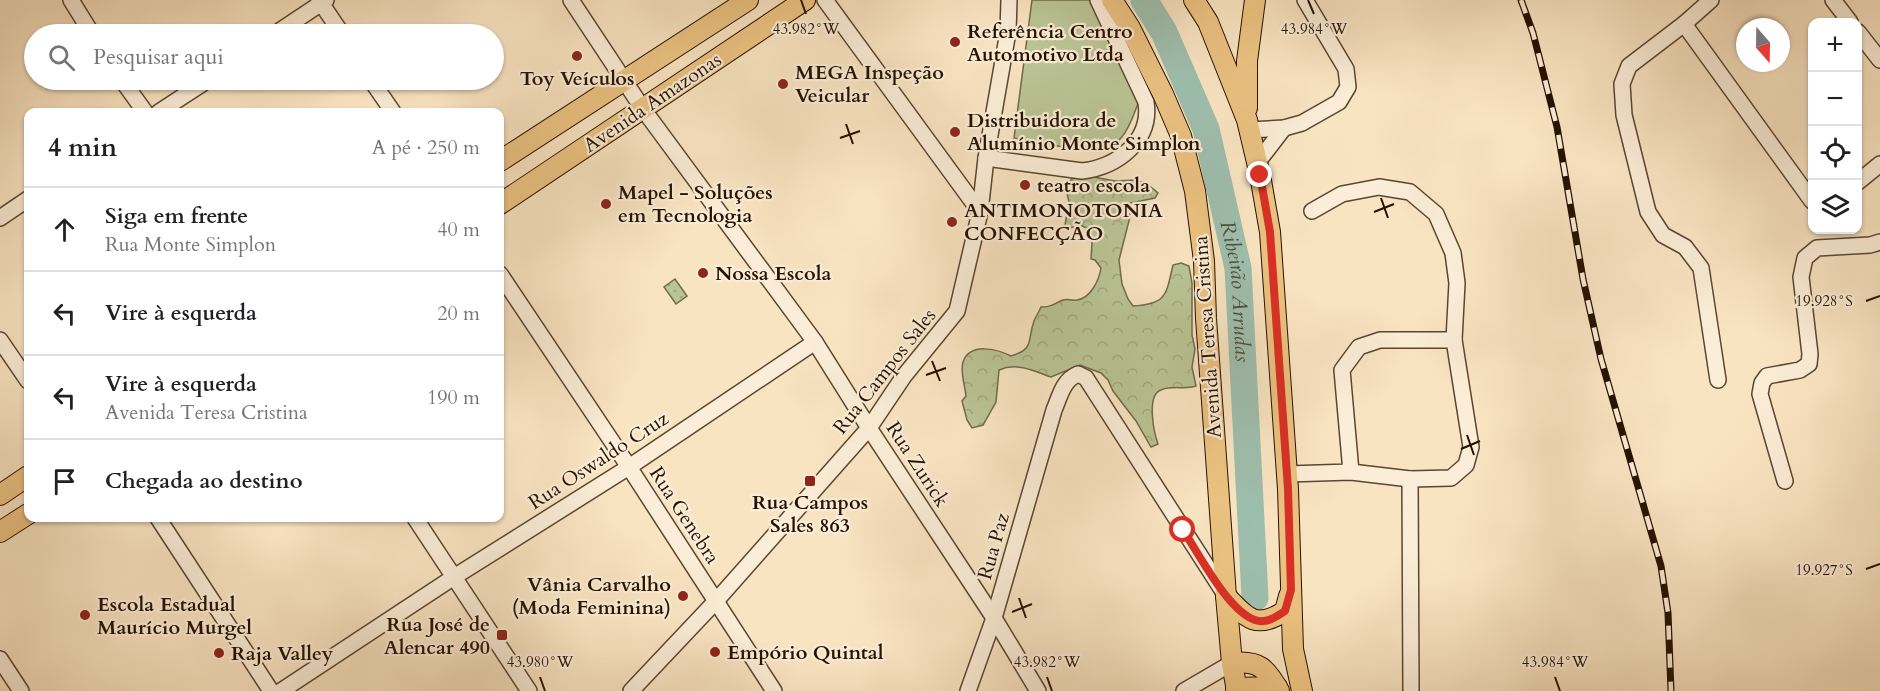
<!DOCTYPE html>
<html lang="pt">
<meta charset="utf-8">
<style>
body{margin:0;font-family:Cardo,serif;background:#f6f6f6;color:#202124}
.controls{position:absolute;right:18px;top:18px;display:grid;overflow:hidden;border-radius:12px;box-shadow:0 2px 4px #0004}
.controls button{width:54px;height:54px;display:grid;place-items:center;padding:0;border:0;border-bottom:2px solid #e0e0e0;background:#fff;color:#202124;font:30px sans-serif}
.compass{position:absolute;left:1736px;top:18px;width:54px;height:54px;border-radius:50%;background:#fff;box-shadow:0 2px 4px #0004;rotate:160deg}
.stop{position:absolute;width:18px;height:18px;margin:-14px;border:4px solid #d93025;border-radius:50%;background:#fff}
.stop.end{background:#d93025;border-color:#fff;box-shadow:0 2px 6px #0008}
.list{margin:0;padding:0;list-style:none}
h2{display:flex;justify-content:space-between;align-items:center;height:78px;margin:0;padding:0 24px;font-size:26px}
h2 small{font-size:20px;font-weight:400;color:#757577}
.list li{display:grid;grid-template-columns:39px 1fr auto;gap:18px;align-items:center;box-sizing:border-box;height:84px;padding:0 24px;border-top:2px solid #e0e0e0}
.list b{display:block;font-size:22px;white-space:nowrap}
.list p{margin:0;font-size:20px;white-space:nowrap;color:#757577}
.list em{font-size:20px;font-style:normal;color:#757577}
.icon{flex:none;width:33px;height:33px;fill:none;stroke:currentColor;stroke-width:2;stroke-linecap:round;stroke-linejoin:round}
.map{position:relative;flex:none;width:1880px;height:691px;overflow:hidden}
.search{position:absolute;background:#fff;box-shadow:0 2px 4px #0004;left:24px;top:24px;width:480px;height:66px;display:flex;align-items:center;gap:15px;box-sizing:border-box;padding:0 21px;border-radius:33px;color:#757577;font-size:22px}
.panel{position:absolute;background:#fff;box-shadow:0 2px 4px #0004;left:24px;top:108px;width:480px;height:414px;border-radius:12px}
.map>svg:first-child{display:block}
</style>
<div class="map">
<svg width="1880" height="691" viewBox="0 0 1880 691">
<defs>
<pattern id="forest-crowns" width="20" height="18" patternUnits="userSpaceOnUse" patternTransform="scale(1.5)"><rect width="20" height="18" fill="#bac596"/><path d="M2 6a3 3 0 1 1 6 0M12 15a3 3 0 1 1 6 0" fill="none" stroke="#a0a880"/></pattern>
<pattern id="park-dots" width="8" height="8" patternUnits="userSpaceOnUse" patternTransform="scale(1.5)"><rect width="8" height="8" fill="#bac596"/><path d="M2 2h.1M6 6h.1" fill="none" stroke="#a0a880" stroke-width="1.8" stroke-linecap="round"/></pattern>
</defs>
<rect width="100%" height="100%" fill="#f9e4c2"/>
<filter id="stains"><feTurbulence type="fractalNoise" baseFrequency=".00333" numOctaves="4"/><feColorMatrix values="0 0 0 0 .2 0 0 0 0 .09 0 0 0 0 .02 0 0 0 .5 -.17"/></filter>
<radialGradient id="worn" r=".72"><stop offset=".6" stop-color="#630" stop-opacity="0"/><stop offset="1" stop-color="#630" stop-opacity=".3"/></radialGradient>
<path fill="#bac596" stroke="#706b4b" stroke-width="1.5" d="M1032,0H1091L1139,101C1134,113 1130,128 1121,138C1103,160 1039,142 1014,138Z"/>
<path fill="url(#forest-crowns)" stroke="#706b4b" stroke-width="1.5" d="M1075,177H1094L1115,181L1136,180L1147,184L1158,193L1155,198L1130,203V217L1119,260L1122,284L1128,299L1133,306C1167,304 1166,295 1173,265L1181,263L1189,266L1192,283V335L1195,349L1192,367L1196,386C1185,390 1172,385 1161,390C1146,395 1154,433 1158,444L1151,447L1136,421L1113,391L1108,380L1101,373L1080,365L1051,377C1034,371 1017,362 999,370L996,402L983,425L972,428L967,420L962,401L966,396C965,386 960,371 963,362C970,342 997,349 1011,356C1035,349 1027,340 1034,321C1036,316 1039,312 1041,307C1050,308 1055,303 1063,300C1068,298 1071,301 1077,300C1091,298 1099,280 1101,268L1095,260L1091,259L1092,243L1089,229L1080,225L1070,228L1065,225L1069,202L1065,184Z"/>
<polygon fill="url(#park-dots)" stroke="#706b4b" stroke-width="1.5" points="675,279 687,296 676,304 664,287"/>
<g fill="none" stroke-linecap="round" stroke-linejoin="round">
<path stroke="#9ebfae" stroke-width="27" id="s1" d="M1144,0L1164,32L1206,129L1238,268L1255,598"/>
<defs>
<g id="minor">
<polyline points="71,0 92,34"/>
<polyline points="319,0 342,34"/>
<polyline points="571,0 643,109 815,342 869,428 994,618 1038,691"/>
<polyline points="825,0 980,212"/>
<polyline points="1711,0 1684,24 1629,66 1622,84 1624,115 1648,212 1663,235 1685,247 1701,268 1718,380"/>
<polyline points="1833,0 1850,22"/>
<polyline points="1684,24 1812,201"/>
<polyline points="1858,32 1880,60"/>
<polyline points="275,34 326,0"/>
<polyline points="122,80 145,112"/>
<polyline points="371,80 393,112"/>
<polyline points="159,112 208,80"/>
<polyline points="1250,130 1284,128 1302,123 1339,102 1348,87 1346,69 1305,0"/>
<path d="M986,158L1082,171C1117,167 1152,141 1146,102L1098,0"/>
<polyline points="1257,163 1284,128"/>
<polyline points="1858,182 1880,164"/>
<polyline points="1312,211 1342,194 1379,187 1410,192 1436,214 1453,253 1457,283 1454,340"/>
<polyline points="0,218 28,199"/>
<polyline points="500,274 629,467 774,691"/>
<polyline points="0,340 28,381"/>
<polyline points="1287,474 1351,472 1410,479 1451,478 1466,465 1471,447 1454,340 1380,340 1359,347 1342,370 1351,472"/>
<polyline points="1410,479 1411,691"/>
<polyline points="1785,481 1760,394 1762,383 1767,376 1800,370 1809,364 1810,354 1801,277 1805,258 1817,248 1870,245 1880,242"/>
<polyline points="158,518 271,691"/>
<polyline points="415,518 529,691"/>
<polyline points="0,659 21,691"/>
<polyline points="281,691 454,577 629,467 815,342"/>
<polyline points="631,691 716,601 869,428 904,376 957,311 980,212 986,158 1008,32 1009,0"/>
<path d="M968,691L994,618L1054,410C1060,396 1063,380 1078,374L1086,378L1226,596"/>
<polyline points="1184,691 1232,663"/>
</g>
<g id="major">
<polyline points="1112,0 1130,28 1163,94 1181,136 1195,191 1204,261 1206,318 1226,596 1232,663 1237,691"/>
<polyline points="1194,0 1208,22 1247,120 1260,175 1270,232 1288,489 1293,649 1302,691"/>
<polyline points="1247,108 1247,61 1255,0"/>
<polyline points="500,161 748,0"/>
<polyline points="500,204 805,0"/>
<polyline points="0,495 28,476"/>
<polyline points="0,532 28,514"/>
<path d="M1226,596C1246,618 1256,630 1285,611L1289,596"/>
<path d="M1232,663C1259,660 1266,668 1279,691"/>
<polyline points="1236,688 1277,687"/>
</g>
</defs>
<use href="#minor" stroke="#5a4630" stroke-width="18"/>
<use href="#major" stroke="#251100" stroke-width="22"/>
<use href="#minor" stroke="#fbedd7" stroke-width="15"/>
<use href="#major" stroke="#ecc281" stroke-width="20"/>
<defs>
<polyline id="rail" points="1521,0 1533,33 1557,127 1583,279 1601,359 1661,566 1668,613 1671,691"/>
</defs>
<use href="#rail" stroke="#251100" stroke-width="7"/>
<use href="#rail" stroke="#fbedd7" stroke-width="4.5" stroke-dasharray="14" stroke-linecap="butt"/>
</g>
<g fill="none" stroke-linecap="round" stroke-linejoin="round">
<path stroke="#d93025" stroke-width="8" d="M1183,530C1199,554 1228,611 1255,620C1266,624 1276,617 1285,611L1291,590L1288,489L1270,232L1260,175"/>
</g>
<path fill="none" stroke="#251100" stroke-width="2" d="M801,0L806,14M1308,0L1314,14M846,124L853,144M840,138L860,131M1381,198L1388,218M1374,212L1394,204M1866,301L1880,296M932,361L940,381M926,375L946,368M1467,435L1474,455M1461,449L1480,441M1866,569L1880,564M1019,598L1026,618M1012,612L1032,604M540,677L545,691M1047,677L1052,691M1555,677L1560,691"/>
<g fill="#8f2418" stroke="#fbedd7" stroke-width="2">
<circle cx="955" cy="42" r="6"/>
<circle cx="577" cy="56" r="6"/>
<circle cx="783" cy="84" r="6"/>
<circle cx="955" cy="132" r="6"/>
<circle cx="1025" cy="185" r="6"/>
<circle cx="606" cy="204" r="6"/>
<circle cx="952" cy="222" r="6"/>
<circle cx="703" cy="273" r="6"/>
<rect x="804" y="475" width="12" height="12" rx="3"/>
<circle cx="683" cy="596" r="6"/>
<circle cx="85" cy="615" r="6"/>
<rect x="496" y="629" width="12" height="12" rx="3"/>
<circle cx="715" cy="652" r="6"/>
<circle cx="219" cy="653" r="6"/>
</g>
<g text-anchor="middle" stroke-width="4.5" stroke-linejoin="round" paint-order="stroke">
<g font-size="20" font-weight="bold" fill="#251100" stroke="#fbedd7" text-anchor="start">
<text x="967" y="38">Referência Centro<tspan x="967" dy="23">Automotivo Ltda</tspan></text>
<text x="795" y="79">MEGA Inspeção<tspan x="795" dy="23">Veicular</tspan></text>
<text x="577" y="85" text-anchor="middle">Toy Veículos</text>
<text x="967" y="127">Distribuidora de<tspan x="967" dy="23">Alumínio Monte Simplon</tspan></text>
<text x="1037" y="192">teatro escola</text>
<text x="618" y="199">Mapel - Soluções<tspan x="618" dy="23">em Tecnologia</tspan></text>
<text x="964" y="217">ANTIMONOTONIA<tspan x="964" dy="23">CONFECÇÃO</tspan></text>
<text x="715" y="280">Nossa Escola</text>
<text x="810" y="509" text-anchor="middle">Rua Campos<tspan x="810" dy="23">Sales 863</tspan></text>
<text x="671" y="591" text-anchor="end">Vânia Carvalho<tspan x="671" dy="23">(Moda Feminina)</tspan></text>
<text x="97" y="611">Escola Estadual<tspan x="97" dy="23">Maurício Murgel</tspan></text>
<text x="490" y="631" text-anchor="end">Rua José de<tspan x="490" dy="23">Alencar 490</tspan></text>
<text x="727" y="659">Empório Quintal</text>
<text x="231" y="660">Raja Valley</text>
</g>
<g font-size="20" fill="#251100" stroke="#fbedd7">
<text transform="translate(652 102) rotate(-34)" y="7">Avenida Amazonas</text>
<text transform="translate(1207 337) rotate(-94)" y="7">Avenida Teresa Cristina</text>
<text transform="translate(884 371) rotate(-52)" y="7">Rua Campos Sales</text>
<text transform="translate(598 460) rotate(-33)" y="7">Rua Oswaldo Cruz</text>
<text transform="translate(918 464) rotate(57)" y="7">Rua Zurick</text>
<text transform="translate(685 515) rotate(57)" y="7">Rua Genebra</text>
<text transform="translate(993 546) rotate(-74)" y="7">Rua Paz</text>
</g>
<g font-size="21" font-style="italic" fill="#4f4e3d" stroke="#fbedd7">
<text dy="7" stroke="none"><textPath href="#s1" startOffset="309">Ribeirão Arrudas</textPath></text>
</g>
</g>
<g font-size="15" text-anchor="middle" fill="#251100" stroke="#fbedd7" stroke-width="4.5" stroke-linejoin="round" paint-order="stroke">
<text x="806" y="34">43.982°W</text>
<text x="1314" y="34">43.984°W</text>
<text x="1824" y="306">19.928°S</text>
<text x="1824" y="575">19.927°S</text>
<text x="540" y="667">43.980°W</text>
<text x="1047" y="667">43.982°W</text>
<text x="1555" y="667">43.984°W</text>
</g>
<rect width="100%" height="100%" filter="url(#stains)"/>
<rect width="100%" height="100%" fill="url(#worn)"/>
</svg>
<div class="controls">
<button>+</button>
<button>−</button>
<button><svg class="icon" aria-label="locate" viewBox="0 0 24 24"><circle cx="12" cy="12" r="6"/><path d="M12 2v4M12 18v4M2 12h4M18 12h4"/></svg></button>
<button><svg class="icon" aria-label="layers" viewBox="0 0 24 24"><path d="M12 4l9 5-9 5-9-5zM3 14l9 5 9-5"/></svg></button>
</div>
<svg class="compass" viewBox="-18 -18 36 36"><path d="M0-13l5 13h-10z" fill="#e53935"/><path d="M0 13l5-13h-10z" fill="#757577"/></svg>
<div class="stop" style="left:1183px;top:530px"></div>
<div class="stop end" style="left:1260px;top:175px"></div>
<div class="search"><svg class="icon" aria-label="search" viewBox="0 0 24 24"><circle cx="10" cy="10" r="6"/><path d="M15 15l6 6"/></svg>Pesquisar aqui</div>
<section class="panel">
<h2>4 min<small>A pé · 250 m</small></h2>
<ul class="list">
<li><svg class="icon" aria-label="ahead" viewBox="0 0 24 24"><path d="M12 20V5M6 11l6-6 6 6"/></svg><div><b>Siga em frente</b><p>Rua Monte Simplon</p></div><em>40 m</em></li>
<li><svg class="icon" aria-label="left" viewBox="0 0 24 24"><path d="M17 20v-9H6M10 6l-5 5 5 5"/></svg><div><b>Vire à esquerda</b></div><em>20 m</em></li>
<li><svg class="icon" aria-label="left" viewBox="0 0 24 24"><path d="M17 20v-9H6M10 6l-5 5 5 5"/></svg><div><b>Vire à esquerda</b><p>Avenida Teresa Cristina</p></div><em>190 m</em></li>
<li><svg class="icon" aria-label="arrive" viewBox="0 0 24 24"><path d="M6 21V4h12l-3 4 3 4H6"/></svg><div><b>Chegada ao destino</b></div></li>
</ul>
</section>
</div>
